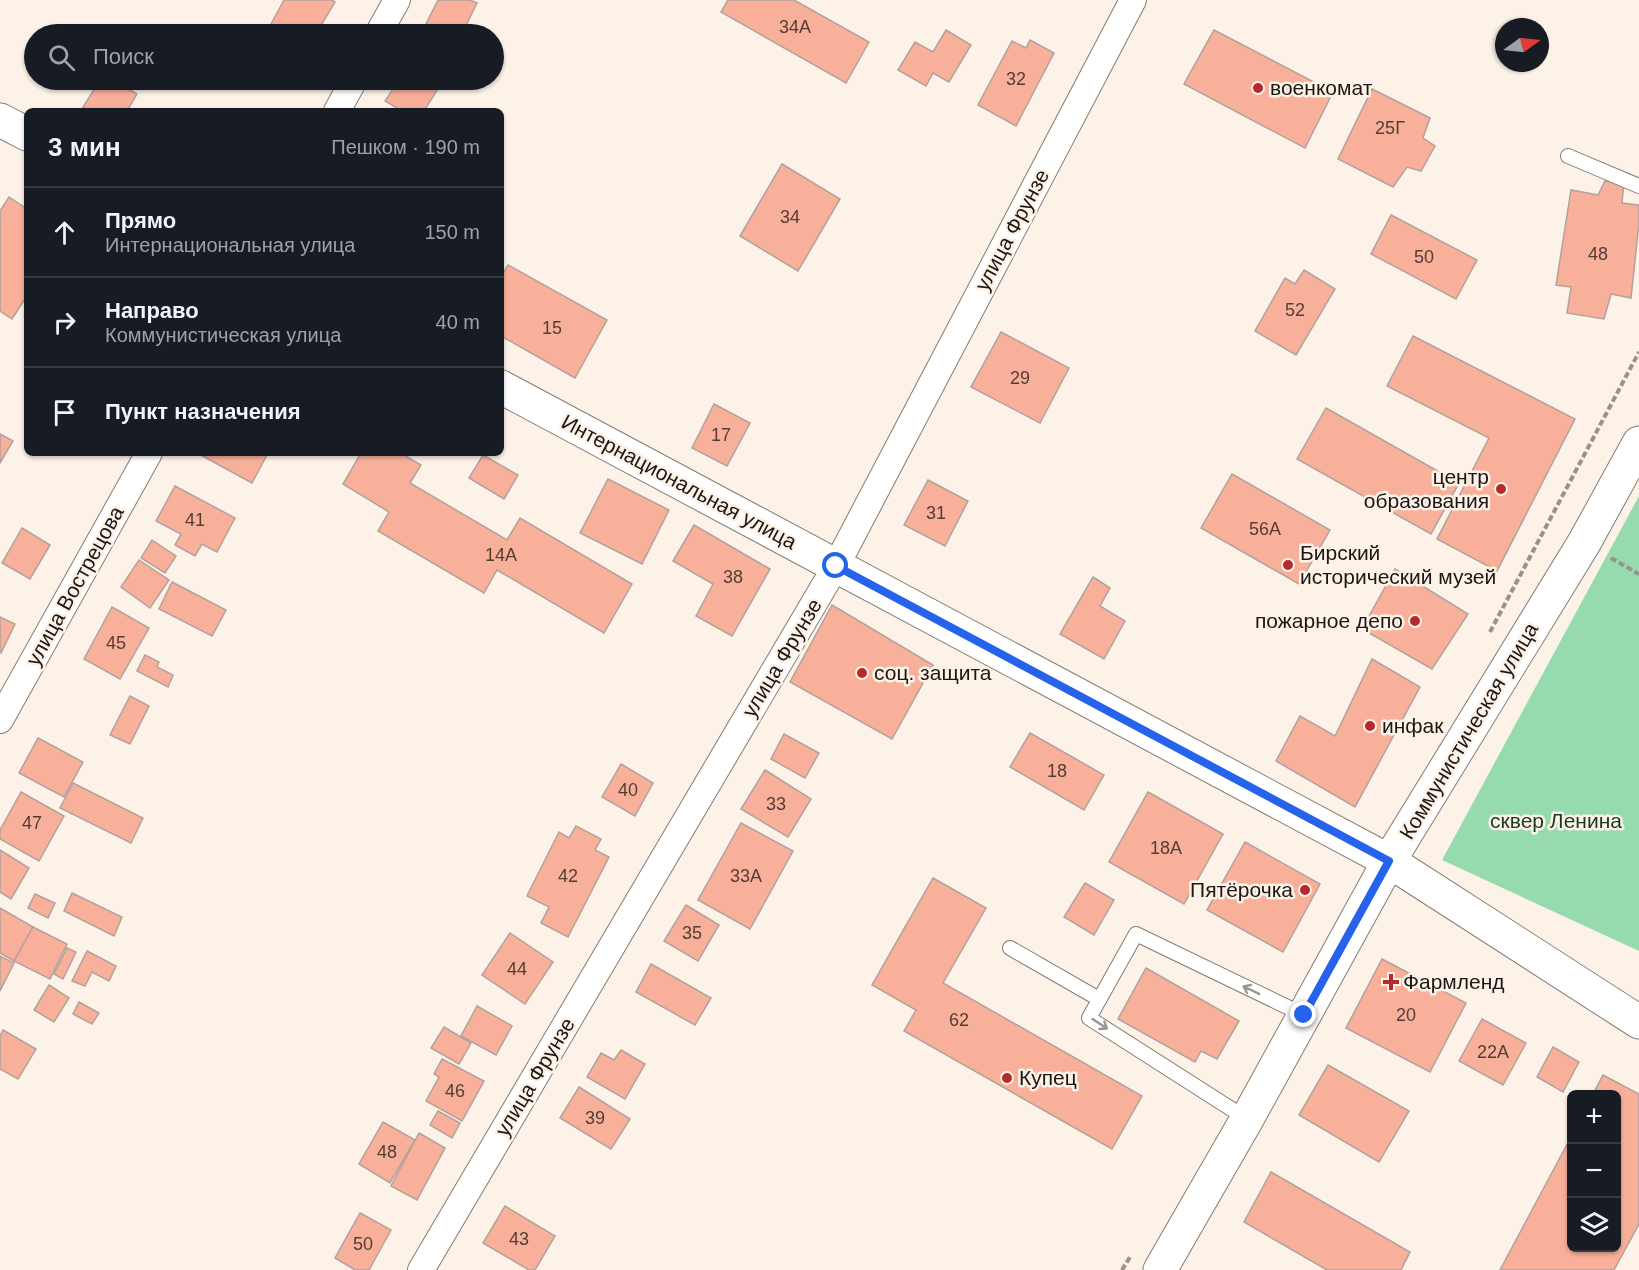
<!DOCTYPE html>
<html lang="ru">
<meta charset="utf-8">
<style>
body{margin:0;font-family:Helvetica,sans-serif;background:#20242c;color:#f1f3f6}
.controls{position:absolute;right:18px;bottom:18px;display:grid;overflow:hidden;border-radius:9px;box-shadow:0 2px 4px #0004}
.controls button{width:54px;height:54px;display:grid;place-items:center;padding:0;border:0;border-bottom:2px solid #363941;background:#171b24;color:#f1f3f6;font:30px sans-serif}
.compass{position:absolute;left:1495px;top:18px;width:54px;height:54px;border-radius:50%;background:#171b24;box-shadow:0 2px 4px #0004;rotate:75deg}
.stop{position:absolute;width:18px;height:18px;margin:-14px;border:4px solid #2563eb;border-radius:50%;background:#fff}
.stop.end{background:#2563eb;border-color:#fff;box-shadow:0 2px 6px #0008}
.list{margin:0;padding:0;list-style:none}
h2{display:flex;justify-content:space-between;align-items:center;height:78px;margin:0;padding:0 24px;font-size:26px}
h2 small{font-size:20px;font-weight:400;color:#9ea1a6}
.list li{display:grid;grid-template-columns:39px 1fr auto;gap:18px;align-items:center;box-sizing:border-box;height:90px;padding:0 24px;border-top:2px solid #363941}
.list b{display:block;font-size:22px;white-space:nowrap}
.list p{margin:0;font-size:20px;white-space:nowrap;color:#9ea1a6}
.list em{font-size:20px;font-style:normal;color:#9ea1a6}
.icon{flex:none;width:33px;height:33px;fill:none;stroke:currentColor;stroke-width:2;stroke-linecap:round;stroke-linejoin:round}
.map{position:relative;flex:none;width:1639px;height:1270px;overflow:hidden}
.search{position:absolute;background:#171b24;box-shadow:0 2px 4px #0004;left:24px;top:24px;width:480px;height:66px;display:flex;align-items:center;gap:15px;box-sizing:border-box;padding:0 21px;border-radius:33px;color:#9ea1a6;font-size:22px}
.panel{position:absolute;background:#171b24;box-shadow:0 2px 4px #0004;left:24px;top:108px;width:480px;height:348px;border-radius:9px}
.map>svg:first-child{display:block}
</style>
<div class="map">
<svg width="1639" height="1270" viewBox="0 0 1639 1270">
<rect width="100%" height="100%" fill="#fdf2e8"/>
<polygon fill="#96dbae" points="1639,496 1639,951 1442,860"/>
<g fill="#f8b09a" stroke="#b3a19c" stroke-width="1.5">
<polygon points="284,0 332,0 335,2 316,34 285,34 270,26"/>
<polygon points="438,0 470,0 477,3 462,34 447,34 426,24"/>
<polygon points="728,0 794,0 869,42 846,83 721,12"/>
<polygon points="946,30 971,45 949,82 933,73 926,86 898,70 915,42 933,52"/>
<polygon points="1214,30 1333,92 1305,148 1184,84"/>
<polygon points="1030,40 1054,53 1016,126 978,105 1012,41 1026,48"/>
<polygon points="100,80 114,80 137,94 127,111 90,111 83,107"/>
<polygon points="399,80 427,80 439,87 424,111 402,111 385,101"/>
<polygon points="1372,89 1430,118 1423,138 1435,146 1421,171 1407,167 1393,187 1338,159"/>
<polygon points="782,164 840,199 798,271 740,236"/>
<polygon points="1605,181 1624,183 1622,203 1639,205 1639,223 1631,298 1611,294 1604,319 1567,313 1571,287 1556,285 1571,190 1598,195"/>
<polygon points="9,197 27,209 27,296 12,319 0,311 0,211"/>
<polygon points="1391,215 1477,260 1456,299 1371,254"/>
<polygon points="508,265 607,320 575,378 501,336 501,277"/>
<polygon points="1304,270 1335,289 1296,355 1255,331 1285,278 1295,284"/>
<polygon points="1001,332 1069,368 1040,423 971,387"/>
<polygon points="1413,336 1575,419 1497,571 1437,539 1489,438 1387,386"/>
<polygon points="714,404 750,423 727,466 692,448"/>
<polygon points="1326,408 1459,483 1431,534 1297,459"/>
<polygon points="0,434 13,441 0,463"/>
<polygon points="197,453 268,453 252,483"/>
<polygon points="361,453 401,453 421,465 410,483 507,540 520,518 632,584 604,633 497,570 484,593 378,531 389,512 343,484"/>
<polygon points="483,455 518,475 504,499 469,478"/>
<polygon points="1232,474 1330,530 1299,584 1201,528"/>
<polygon points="608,479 669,510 642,564 580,533"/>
<polygon points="928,480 968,501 945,546 904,525"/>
<polygon points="175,486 235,518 217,552 202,544 195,556 175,545 181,534 156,521"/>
<polygon points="694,525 770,569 732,636 696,616 713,584 673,561"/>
<polygon points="22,528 50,545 30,579 2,563"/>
<polygon points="152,540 176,556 165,573 141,558"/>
<polygon points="139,560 169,580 150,608 121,587"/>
<polygon points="1395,569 1468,614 1432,669 1362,629"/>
<polygon points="1093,577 1110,588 1100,606 1125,621 1104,659 1060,634"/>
<polygon points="172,582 226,610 212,636 159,609"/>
<polygon points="832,605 933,665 892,739 790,682"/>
<polygon points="112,607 149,628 120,679 84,659"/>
<polygon points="0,617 15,624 1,653 0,652"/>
<polygon points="145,655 159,662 157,667 173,675 168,687 137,671"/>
<polygon points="1372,659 1420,687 1355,807 1276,761 1300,716 1335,736"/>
<polygon points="130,696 149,706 130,744 110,735"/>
<polygon points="1030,733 1104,775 1084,810 1010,767"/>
<polygon points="784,734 819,753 805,778 771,759"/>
<polygon points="38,738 83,762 64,797 19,773"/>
<polygon points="621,764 653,783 635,816 602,797"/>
<polygon points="765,770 811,799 788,837 741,809"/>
<polygon points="73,783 143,818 131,843 60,808"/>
<polygon points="21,792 64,816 39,861 0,839 0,830"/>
<polygon points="1148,792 1223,834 1184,904 1109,862"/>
<polygon points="741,823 793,851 750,929 698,900"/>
<polygon points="576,826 601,839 595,850 609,857 568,937 541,923 549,907 527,896 559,832 569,838"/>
<polygon points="1245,842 1320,884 1283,952 1207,910"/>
<polygon points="0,850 29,868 11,899 0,892"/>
<polygon points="933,878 986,908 943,983 1142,1096 1112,1149 904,1031 916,1010 872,985"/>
<polygon points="1085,883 1114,900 1094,935 1064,917"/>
<polygon points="72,893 122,917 114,936 64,911"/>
<polygon points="35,894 55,903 48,918 28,908"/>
<polygon points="686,905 719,925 698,961 664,941"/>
<polygon points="0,908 33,927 14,961 0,953"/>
<polygon points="33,927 67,944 50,979 14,961"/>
<polygon points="510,933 553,962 525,1004 482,975"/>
<polygon points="67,948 76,952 63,979 54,974"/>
<polygon points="87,951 116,966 109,981 92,972 85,986 72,981"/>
<polygon points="0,956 14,963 0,991"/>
<polygon points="1382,959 1466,1003 1430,1072 1346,1028"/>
<polygon points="651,964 711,998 695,1025 636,992"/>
<polygon points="1146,968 1239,1021 1217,1059 1201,1051 1195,1062 1118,1019"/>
<polygon points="49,985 69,998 54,1022 34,1010"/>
<polygon points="79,1002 99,1013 92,1024 73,1014"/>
<polygon points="477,1006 512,1026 496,1055 461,1036"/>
<polygon points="1482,1019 1526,1043 1503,1085 1459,1061"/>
<polygon points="444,1027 471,1043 459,1064 431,1048"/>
<polygon points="3,1030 36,1049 18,1079 0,1069 0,1036"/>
<polygon points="1553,1047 1579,1062 1563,1092 1537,1077"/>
<polygon points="621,1050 645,1064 625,1099 587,1077 601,1053 614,1060"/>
<polygon points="442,1059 484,1081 462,1121 426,1101 439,1077 434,1074"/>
<polygon points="1328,1065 1409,1111 1379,1162 1299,1115"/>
<polygon points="1603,1075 1639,1094 1639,1224 1614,1270 1500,1270 1572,1135 1572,1248 1616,1248 1616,1094 1593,1094"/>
<polygon points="579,1087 630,1119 611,1149 560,1118"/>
<polygon points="438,1111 460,1123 452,1138 430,1125"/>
<polygon points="383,1122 415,1140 390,1183 359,1164"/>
<polygon points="419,1133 445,1148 417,1200 391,1186"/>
<polygon points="1271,1172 1410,1252 1401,1270 1327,1270 1244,1222"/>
<polygon points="505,1206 555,1236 535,1270 529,1270 483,1243"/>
<polygon points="360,1213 391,1230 369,1270 355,1270 335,1258"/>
</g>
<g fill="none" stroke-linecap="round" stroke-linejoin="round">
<defs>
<g id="lane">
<polyline points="1568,156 1639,186"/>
<polyline points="1010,948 1099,999"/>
<polyline points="1247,1119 1089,1018 1136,934 1304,1015"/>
</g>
<g id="street">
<polyline points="378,34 397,0"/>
<polyline points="337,111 354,80"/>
<polyline points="0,720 149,453"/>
<polyline points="421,1270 836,566 1133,0"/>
</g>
<g id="secondary">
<polyline points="0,120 27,134"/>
<polyline points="501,387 1389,861 1639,1022"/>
<polyline points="1160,1270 1247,1119 1389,861 1584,543 1639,443"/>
</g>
</defs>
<use href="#lane" stroke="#877b70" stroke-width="16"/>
<use href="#street" stroke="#877b70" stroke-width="28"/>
<use href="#secondary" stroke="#877b70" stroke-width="35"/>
<g stroke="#99918a" stroke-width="4" stroke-dasharray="6 3" stroke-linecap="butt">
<polyline points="1611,558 1639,574"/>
<polyline points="1490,632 1639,352"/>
<polyline points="1122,1270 1130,1257"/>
</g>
<use href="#lane" stroke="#fff" stroke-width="14"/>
<use href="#street" stroke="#fff" stroke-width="26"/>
<use href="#secondary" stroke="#fff" stroke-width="33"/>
</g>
<defs><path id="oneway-shaft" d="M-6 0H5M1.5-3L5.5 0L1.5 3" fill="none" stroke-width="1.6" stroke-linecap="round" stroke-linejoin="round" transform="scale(1.5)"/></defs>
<g stroke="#999795">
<use href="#oneway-shaft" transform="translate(1251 990) rotate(-154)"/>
<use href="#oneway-shaft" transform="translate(1100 1024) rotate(33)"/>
</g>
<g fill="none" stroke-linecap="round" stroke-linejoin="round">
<polyline stroke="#2563eb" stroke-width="8" points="836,566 1389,861 1304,1015"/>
</g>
<g fill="#b9292c" stroke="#fdf2e8" stroke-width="2">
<circle cx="1258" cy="88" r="6"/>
<circle cx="1501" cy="489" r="6"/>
<circle cx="1288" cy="565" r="6"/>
<circle cx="1415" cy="621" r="6"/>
<circle cx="862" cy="673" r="6"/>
<circle cx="1370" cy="726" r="6"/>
<circle cx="1305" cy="890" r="6"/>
<path d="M1388 973h6v6h6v6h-6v6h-6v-6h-6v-6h6z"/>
<circle cx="1007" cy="1078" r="6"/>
</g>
<g text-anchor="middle" stroke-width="5" stroke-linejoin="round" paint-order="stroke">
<g font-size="18" fill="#533d35">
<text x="795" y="33">34А</text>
<text x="1016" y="85">32</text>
<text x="1390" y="134">25Г</text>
<text x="790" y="223">34</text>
<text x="1598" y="260">48</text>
<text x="1424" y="263">50</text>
<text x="1295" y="316">52</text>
<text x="552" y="334">15</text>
<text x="1020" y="384">29</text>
<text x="721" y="441">17</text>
<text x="936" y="519">31</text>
<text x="195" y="526">41</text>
<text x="1265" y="535">56А</text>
<text x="501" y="561">14А</text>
<text x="733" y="583">38</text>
<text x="116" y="649">45</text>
<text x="1057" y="777">18</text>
<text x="628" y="796">40</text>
<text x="776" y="810">33</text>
<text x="32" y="829">47</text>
<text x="1166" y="854">18А</text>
<text x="568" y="882">42</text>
<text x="746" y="882">33А</text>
<text x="692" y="939">35</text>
<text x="517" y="975">44</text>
<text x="1406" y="1021">20</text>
<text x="959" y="1026">62</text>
<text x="1493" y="1058">22А</text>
<text x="455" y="1097">46</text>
<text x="595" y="1124">39</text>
<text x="387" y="1158">48</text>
<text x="519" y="1245">43</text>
<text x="363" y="1250">50</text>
</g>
<g font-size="21" fill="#1c1713" stroke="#fdf2e8" text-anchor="start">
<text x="1270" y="95">военкомат</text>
<text x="1489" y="484" text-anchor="end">центр<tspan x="1489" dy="24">образования</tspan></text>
<text x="1300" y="560">Бирский<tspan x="1300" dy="24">исторический музей</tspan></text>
<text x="1403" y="628" text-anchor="end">пожарное депо</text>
<text x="874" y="680">соц. защита</text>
<text x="1382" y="733">инфак</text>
<text x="1293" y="897" text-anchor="end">Пятёрочка</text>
<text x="1403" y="989">Фармленд</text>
<text x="1019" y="1085">Купец</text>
</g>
<g font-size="21" fill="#1c1713" stroke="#fdf2e8">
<text transform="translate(1012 230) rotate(-62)" y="7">улица Фрунзе</text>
<text transform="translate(679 482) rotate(28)" y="7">Интернациональная улица</text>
<text transform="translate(75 586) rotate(-61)" y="7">улица Вострецова</text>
<text transform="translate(782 658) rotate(-59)" y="7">улица Фрунзе</text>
<text transform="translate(1469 731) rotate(-59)" y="7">Коммунистическая улица</text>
<text transform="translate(535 1077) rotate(-59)" y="7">улица Фрунзе</text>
</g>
<g font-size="21" fill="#173b26" stroke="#fdf2e8">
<text x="1556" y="828">сквер Ленина</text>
</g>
</g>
</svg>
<div class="controls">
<button>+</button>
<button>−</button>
<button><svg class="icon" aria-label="layers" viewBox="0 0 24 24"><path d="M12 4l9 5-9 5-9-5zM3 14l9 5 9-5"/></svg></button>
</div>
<svg class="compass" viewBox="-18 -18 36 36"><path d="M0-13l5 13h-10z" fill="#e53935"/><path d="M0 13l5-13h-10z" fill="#9ea1a6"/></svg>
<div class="stop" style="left:836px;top:566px"></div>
<div class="stop end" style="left:1304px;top:1015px"></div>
<div class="search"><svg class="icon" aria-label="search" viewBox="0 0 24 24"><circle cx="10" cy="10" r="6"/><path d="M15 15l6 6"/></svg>Поиск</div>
<section class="panel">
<h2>3 мин<small>Пешком · 190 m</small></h2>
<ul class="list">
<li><svg class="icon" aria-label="ahead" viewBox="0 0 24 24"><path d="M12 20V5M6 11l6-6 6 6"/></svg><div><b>Прямо</b><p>Интернациональная улица</p></div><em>150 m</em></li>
<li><svg class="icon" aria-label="right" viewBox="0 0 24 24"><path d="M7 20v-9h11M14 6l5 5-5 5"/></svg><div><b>Направо</b><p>Коммунистическая улица</p></div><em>40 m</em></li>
<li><svg class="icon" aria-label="arrive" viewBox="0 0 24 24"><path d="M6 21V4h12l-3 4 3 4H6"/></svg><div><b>Пункт назначения</b></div></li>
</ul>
</section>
</div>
